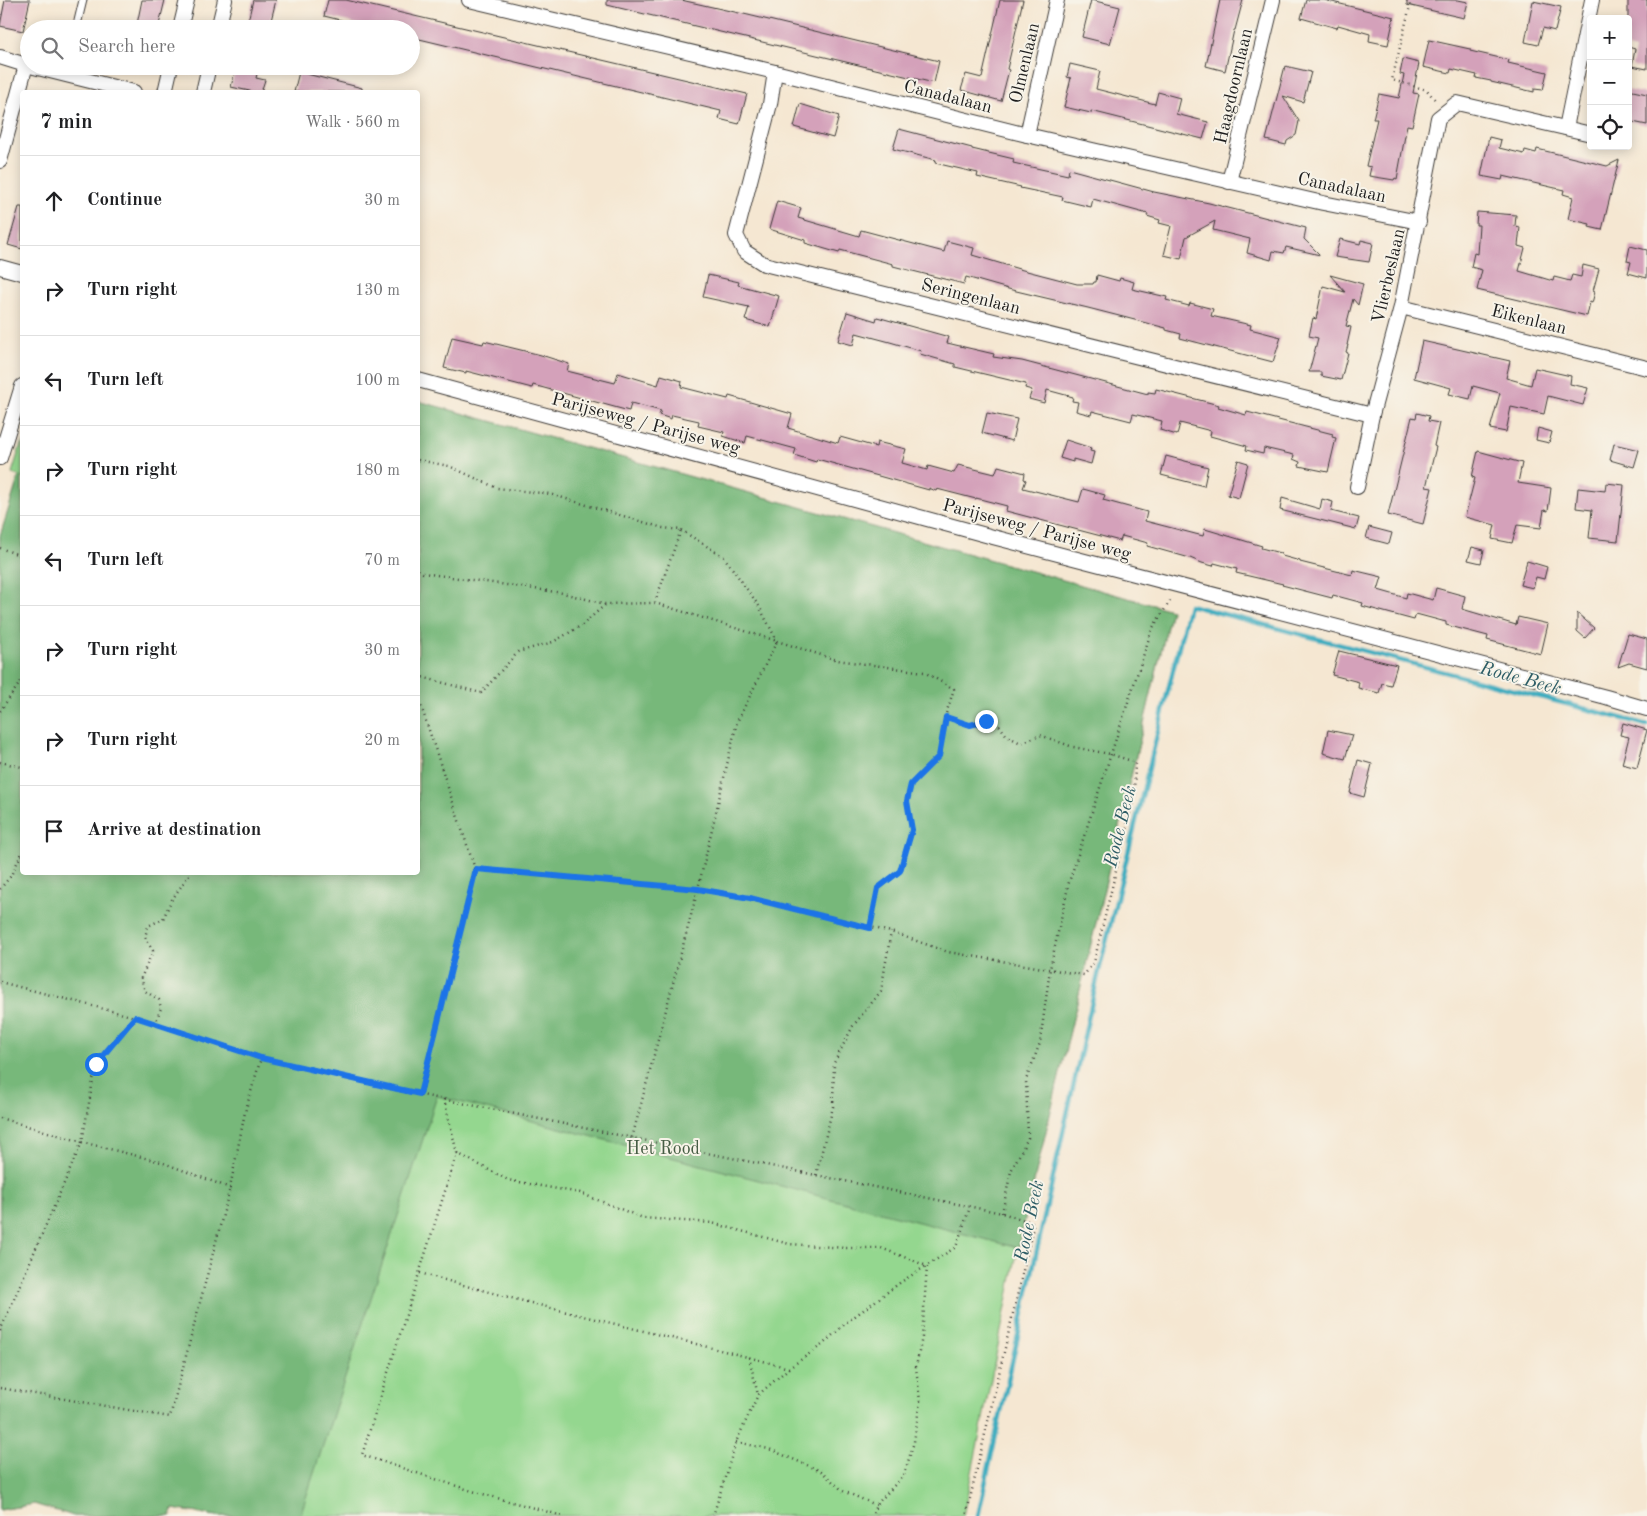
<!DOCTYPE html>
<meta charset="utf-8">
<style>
body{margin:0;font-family:"Old Standard TT",serif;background:#f6f6f6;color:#202124}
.controls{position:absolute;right:15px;top:15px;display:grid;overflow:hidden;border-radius:5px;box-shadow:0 2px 12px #0003}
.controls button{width:45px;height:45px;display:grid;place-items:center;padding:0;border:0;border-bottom:1px solid #e0e0e0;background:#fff;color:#202124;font:25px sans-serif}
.stop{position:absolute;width:15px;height:15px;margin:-11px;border:4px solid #1a73e8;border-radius:50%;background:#fff}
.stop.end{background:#1a73e8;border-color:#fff;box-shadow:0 1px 5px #0008}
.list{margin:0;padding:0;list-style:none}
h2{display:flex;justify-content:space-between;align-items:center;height:65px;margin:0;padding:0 20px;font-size:21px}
h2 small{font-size:16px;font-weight:400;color:#757577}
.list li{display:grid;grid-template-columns:32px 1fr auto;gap:15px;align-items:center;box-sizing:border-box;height:90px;padding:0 20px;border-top:1px solid #e0e0e0}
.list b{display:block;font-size:19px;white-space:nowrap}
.list em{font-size:16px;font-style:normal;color:#757577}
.icon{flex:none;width:28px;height:28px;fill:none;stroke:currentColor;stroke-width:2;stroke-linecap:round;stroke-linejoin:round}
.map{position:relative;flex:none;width:1647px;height:1516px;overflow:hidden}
.search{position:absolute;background:#fff;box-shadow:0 2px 12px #0003;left:20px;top:20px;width:400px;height:55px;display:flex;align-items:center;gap:12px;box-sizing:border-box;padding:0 18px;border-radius:28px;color:#757577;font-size:19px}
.panel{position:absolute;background:#fff;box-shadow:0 2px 12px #0003;left:20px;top:90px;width:400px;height:785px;border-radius:5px}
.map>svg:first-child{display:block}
</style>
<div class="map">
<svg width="1647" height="1516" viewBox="0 0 1647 1516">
<rect width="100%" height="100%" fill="#f7f3e8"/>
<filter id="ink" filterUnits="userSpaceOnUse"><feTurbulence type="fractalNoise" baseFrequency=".02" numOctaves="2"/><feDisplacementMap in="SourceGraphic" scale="10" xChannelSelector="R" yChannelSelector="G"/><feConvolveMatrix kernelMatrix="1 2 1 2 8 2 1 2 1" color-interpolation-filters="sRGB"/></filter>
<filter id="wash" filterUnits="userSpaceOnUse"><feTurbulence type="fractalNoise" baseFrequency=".0096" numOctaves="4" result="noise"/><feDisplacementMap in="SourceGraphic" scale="20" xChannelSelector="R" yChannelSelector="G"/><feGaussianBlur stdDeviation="1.12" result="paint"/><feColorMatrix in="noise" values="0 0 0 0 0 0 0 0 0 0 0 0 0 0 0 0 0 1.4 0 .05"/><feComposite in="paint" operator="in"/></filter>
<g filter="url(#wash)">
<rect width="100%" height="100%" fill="#f5e7d2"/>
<polygon fill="#94d78f" stroke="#587a56" points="418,401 1171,610 1018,1248 963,1516 218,1516 173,1509 171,1516 74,1516 34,1504 0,1510 0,536 19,476 12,473 22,441 22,872 418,872"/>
<polygon fill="#77b87a" stroke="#4a6a4b" points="418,401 1171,610 1018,1248 437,1096 300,1516 218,1516 173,1509 171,1516 74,1516 34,1504 0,1510 0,536 19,476 22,477 22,872 418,872"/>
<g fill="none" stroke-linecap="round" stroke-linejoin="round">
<polyline stroke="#41adc0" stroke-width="4.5" points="978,1516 1097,979 1189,605 1647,725"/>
</g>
<g id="blocks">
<g fill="#d4a1ba">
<polygon points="5,0 30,0 23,31 0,26"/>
<polygon points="142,0 165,0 158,29 136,29"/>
<polygon points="253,0 276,0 269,29 246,29"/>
<polygon points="328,0 346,0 747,94 739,124 719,119 721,111 411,37 411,29 377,29 324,16"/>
<polygon points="607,0 681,0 748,15 939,61 934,83 607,5"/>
<polygon points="1000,0 1023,0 1007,69 1009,70 1001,101 961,90 966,74 982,78"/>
<polygon points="1091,0 1120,7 1110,44 1082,37"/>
<polygon points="1220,0 1243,0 1235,30 1234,30 1225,71 1206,66"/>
<polygon points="1306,0 1324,0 1394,17 1388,45 1369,41 1370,34 1338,25 1337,28 1301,18"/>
<polygon points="1407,0 1458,0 1468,2 1464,18 1407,5"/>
<polygon points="1628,0 1647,0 1647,69 1632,66 1635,49 1628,47"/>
<polygon points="1533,1 1561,7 1555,31 1543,28 1538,45 1525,42"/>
<polygon points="1429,40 1470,49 1470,51 1509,60 1508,63 1547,72 1543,90 1534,89 1534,92 1491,82 1491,81 1476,78 1477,75 1451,69 1450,73 1423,67"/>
<polygon points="1403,59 1419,63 1413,93 1419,94 1412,126 1407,125 1397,179 1395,178 1394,180 1369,176 1371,167 1366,166 1377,119 1373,119 1379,94 1399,98 1404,75 1400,74"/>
<polygon points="1070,64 1100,71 1096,89 1155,104 1158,92 1180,98 1176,114 1208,122 1203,139 1091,111 1091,113 1064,107 1071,78 1067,77"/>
<polygon points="236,66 259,66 256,78 265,80 261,92 254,92 231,87"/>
<polygon points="1285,66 1311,72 1303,102 1283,96 1299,121 1296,135 1287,141 1286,145 1266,140"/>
<polygon points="299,72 362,88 362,92 294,92"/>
<polygon points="1628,90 1647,94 1647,125 1628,121"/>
<polygon points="800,104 839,116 833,138 794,127"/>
<polygon points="899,129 972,148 972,149 1014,159 1013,163 1068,175 1069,169 1154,192 1209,203 1306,228 1304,239 1320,255 1286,247 1284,253 1273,251 1271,260 1247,253 1250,239 1213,230 1215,221 1186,237 1181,259 1164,255 1171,226 1159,223 1160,220 1147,216 1148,214 1093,199 1091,207 1062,200 1063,197 1020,188 1021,187 977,177 978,173 935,163 936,160 893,149"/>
<polygon points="1489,137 1501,140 1499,148 1524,154 1525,150 1536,153 1537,149 1607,166 1619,160 1602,230 1589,227 1590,224 1568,219 1573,197 1563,194 1564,190 1503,176 1502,180 1481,176"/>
<polygon points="777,201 801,208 798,218 859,236 861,230 944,252 947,241 974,248 972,255 1019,269 1077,284 1093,284 1094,282 1096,282 1097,275 1119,281 1120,278 1134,282 1132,289 1167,297 1166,300 1189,306 1190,303 1213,309 1211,316 1251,325 1250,329 1281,337 1273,362 1180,338 1181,334 1166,330 1166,328 1088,308 1012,290 966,277 964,284 893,266 893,264 840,250 839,253 805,243 805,240 769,229"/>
<polygon points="19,207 22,207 22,249 8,245"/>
<polygon points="1477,212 1516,215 1515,226 1520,227 1518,246 1525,248 1519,271 1553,281 1554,277 1570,281 1572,275 1581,277 1583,265 1599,269 1593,291 1595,292 1592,303 1590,302 1587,316 1477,290 1482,270 1471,267 1474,253 1477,254 1479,225 1476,225"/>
<polygon points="1340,239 1360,244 1361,240 1373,243 1369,262 1335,257"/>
<polygon points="1630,246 1647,250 1647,278 1628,273 1631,262 1627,261"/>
<polygon points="708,275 739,282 738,285 779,296 770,327 745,320 749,307 703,297"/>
<polygon points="1330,275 1363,284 1358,305 1353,299 1346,326 1351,327 1347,345 1348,345 1346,352 1348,353 1341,380 1321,376 1321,372 1309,372 1318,338 1309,336 1313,318 1316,319 1323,286 1345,292"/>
<polygon points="847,312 876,321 877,317 949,337 947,343 994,354 993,357 1022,361 1148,394 1148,392 1155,393 1156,389 1219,405 1218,407 1246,415 1247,412 1333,434 1332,437 1336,438 1328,472 1299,466 1300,462 1293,459 1294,455 1264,448 1263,454 1246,450 1247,446 1210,436 1211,431 1180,423 1177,435 1160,430 1162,421 1133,414 1131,421 1092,411 1091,415 1076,411 1078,402 1072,401 1073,397 1047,390 1044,403 1029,399 1032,390 1025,388 1026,384 955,367 955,364 920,354 921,351 890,342 856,333 853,345 838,341"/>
<polygon points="452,337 483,344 484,341 541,355 569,364 567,371 615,383 618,373 658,385 661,375 682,381 681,387 728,399 729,396 792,414 788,428 838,443 840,437 876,447 877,442 906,449 902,463 927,470 928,466 954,473 958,465 995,474 998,466 1025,473 1024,479 1026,480 1023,488 1079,502 1083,489 1105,495 1103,500 1147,512 1145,521 1203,536 1205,529 1262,546 1261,548 1280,553 1282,556 1300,561 1300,562 1352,575 1353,570 1382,577 1378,590 1406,598 1407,593 1433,600 1436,588 1465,596 1462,609 1516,625 1518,617 1548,624 1541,654 1487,640 1488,636 1446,625 1446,622 1416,614 1414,620 1362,606 1363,603 1333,595 1332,598 1282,585 1283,584 1236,573 1237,569 1214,563 1213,566 1202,563 1190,558 1147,546 1148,543 1122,536 1120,541 1006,511 1007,506 976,498 976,499 937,489 936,491 929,488 929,490 817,459 816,462 794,455 796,449 747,436 745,443 723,436 724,432 698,426 699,421 672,415 671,419 659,415 661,411 631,403 629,411 533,385 532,388 466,371 466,373 444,368"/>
<polygon points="1422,341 1510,361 1506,378 1531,385 1535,368 1571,376 1570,384 1588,388 1583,405 1548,396 1544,414 1511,407 1506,432 1490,429 1500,393 1473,386 1470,399 1449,394 1451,388 1414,378"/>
<polygon points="987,413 1017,419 1012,441 982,433"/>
<polygon points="1417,413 1429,416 1428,421 1439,423 1434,446 1436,447 1426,487 1432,488 1423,524 1388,515 1412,417 1416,418"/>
<polygon points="1538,428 1552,432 1549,443 1536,440"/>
<polygon points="1066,440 1091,448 1090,451 1094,452 1091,464 1073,459 1073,462 1060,458"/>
<polygon points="1614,444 1639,450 1634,467 1610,460"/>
<polygon points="1478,451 1522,463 1518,483 1551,488 1548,511 1544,510 1541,528 1517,525 1512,543 1492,539 1495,525 1465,517 1475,478 1472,477"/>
<polygon points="1166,456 1208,467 1204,486 1161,475"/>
<polygon points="1238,460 1248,463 1239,498 1228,495"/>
<polygon points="1606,483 1624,485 1618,541 1589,538 1592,510 1576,508 1578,488 1605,491"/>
<polygon points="1282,498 1320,509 1322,499 1333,502 1331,511 1359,518 1356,529 1280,510"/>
<polygon points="1369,527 1392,533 1389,544 1366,538"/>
<polygon points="1472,547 1484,550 1481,563 1468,560"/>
<polygon points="1527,561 1547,567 1544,579 1536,577 1533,588 1520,585"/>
<polygon points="1577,613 1594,628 1585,638 1577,631"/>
<polygon points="1628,634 1647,639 1647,668 1629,663 1618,667"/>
<polygon points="1339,651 1397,665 1391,685 1382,683 1379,693 1358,688 1359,682 1332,675"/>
<polygon points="1623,723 1647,730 1637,768 1622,764 1629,737 1620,735"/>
<polygon points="1328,730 1352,735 1345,759 1323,753"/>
<polygon points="1358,760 1372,764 1364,797 1350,793"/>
</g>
</g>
</g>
<g filter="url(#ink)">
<use href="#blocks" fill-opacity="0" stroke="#3d3a37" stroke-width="1"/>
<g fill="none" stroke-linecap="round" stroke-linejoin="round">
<defs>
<polyline id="lane" points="76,29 83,0"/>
<g id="street">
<polyline points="469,0 775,72 1027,135 1323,203 1419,222"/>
<polyline points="180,29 187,0"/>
<polyline points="218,29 225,0"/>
<polyline points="0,57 29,66"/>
<polyline points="30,66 134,92"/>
<polyline points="775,72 770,104 736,235 744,251 764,264 1372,415"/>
<polyline points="165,92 171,66"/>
<polyline points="203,92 209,66"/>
<polyline points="1566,128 1592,0"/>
<polyline points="1027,135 1057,0"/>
<polyline points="0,161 26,65"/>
<polyline points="1229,182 1273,0"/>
<polyline points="0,267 22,273"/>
<polyline points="1401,307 1647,368"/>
<polyline points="418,380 993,537 1606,697 1647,709"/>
<polyline points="0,458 22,386"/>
<polyline points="1357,487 1372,415 1401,307 1438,118 1457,103 1591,134"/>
</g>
</defs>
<use href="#lane" stroke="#3d3a37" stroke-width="9"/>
<use href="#street" stroke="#3d3a37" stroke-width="16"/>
<g stroke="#3d3a37" stroke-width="2.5" stroke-dasharray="1 4" stroke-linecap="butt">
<polyline points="1407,0 1410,6 1392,80 1427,90 1436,101"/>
<polyline points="418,460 449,466 497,488 550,494 663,528 681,530 655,602"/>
<polyline points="681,530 724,557 759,606 777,641 837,660 924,672 954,689 945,717 939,756 911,784 907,801 912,830 900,871 878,888 870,928"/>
<polyline points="0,548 22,556"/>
<polyline points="418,570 423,573 563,593 605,604 655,603 777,641 737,722 698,889 750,898 891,932 948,952 1084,975 1094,962 1134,796 1135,762 1110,754 1073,747 1040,735 1021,743 1007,736 997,722 987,721 970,725 945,717"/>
<polyline points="418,676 481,693 518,652 553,642 567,634 582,625 605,605"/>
<polyline points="418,697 475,869 421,1094"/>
<polyline points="0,711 22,680"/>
<polyline points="0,762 22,767"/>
<polyline points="475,869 698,889 632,1138"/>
<polyline points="0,889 10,877 22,853"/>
<polyline points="0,982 135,1017 261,1058 407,1092 1002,1213 1034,1223 966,1516"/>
<polyline points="155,1024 161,1008 159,1000 145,991 141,978 153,951 145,937 148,926 163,919 171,901 191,872"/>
<polyline points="444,1099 457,1153 362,1455 472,1491 563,1516"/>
<polyline points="0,1118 82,1142 161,1162 230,1188 245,1112 261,1058"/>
<polyline points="457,1153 508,1180 580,1193 643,1218 712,1223 789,1244 846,1248 881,1248 927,1266 922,1337 916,1367 920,1401 914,1442 904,1475 876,1505 872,1516"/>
<polyline points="816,1175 833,1107 834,1063 853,1026 881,991 891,932"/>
<polyline points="1002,1213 1011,1171 1028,1138 1026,1080 1040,1043 1050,969 1069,882 1152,629 1172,598"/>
<path d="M420,1273C542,1308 666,1335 789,1368L822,1345L847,1322L901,1282L956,1247L970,1207"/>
<polyline points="0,1331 82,1142 96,1064 135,1017"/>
<polyline points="749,1357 758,1395"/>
<polyline points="0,1388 170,1417 230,1188"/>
<polyline points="736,1442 769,1449 821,1471 843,1491 876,1505"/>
<polyline points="713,1516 736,1442 758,1395 789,1368"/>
</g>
<use href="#lane" stroke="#fff" stroke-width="7"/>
<use href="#street" stroke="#fff" stroke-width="14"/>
</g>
</g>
<g fill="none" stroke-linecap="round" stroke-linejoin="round" filter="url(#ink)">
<polyline stroke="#1a73e8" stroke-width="6" points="96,1064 135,1017 261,1058 420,1094 476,869 698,889 750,898 870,928 878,888 900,871 912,830 907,801 911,784 939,756 946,717 970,725 986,721"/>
</g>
<g text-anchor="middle" stroke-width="4" stroke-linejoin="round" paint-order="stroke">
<g font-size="18" fill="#1c1c1c" stroke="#f7f3e8">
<text transform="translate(1024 63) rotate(-77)" y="6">Olmenlaan</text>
<text transform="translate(1233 86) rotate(-77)" y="6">Haagdoornlaan</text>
<text transform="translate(948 96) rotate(14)" y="6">Canadalaan</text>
<text transform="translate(1342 187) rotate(12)" y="6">Canadalaan</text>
<text transform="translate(1388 276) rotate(-77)" y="6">Vlierbeslaan</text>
<text transform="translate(971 296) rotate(14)" y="6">Seringenlaan</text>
<text transform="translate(1529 319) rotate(14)" y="6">Eikenlaan</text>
<text transform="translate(646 423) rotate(15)" y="6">Parijseweg / Parijse weg</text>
<text transform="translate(1037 529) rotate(15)" y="6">Parijseweg / Parijse weg</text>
</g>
<g font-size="18" fill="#465d44" stroke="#f7f3e8">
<text x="663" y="1154">Het Rood</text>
</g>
<g font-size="19" font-style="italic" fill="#2d5d66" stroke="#f7f3e8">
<text transform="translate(1521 677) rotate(15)" y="7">Rode Beek</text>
<text transform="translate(1119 826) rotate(-76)" y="7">Rode Beek</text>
<text transform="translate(1028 1221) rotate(-78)" y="7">Rode Beek</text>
</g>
</g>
</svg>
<div class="controls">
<button>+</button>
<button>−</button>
<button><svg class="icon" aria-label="locate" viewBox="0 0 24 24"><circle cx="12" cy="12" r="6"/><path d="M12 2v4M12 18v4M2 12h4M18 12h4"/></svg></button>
</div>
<div class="stop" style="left:96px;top:1064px"></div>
<div class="stop end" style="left:986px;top:721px"></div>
<div class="search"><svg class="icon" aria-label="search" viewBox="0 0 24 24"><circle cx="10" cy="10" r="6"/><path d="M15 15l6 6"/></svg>Search here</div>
<section class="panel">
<h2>7 min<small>Walk · 560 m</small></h2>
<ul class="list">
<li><svg class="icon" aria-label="ahead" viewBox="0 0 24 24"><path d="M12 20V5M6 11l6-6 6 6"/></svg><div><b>Continue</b></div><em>30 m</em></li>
<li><svg class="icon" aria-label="right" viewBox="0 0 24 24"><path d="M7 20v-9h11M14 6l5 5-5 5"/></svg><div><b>Turn right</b></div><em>130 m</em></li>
<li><svg class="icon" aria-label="left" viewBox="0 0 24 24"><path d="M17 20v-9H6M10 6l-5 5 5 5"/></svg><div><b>Turn left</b></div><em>100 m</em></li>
<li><svg class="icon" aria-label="right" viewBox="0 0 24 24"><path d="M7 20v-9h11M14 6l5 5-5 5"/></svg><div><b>Turn right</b></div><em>180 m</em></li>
<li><svg class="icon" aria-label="left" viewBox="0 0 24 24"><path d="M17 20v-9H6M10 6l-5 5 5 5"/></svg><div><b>Turn left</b></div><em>70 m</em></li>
<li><svg class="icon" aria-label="right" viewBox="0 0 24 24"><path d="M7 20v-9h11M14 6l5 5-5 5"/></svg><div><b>Turn right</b></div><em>30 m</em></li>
<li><svg class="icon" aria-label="right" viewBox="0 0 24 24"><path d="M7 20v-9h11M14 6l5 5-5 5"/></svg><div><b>Turn right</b></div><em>20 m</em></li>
<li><svg class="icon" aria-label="arrive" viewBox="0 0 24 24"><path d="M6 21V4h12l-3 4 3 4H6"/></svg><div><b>Arrive at destination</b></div></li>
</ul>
</section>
</div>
